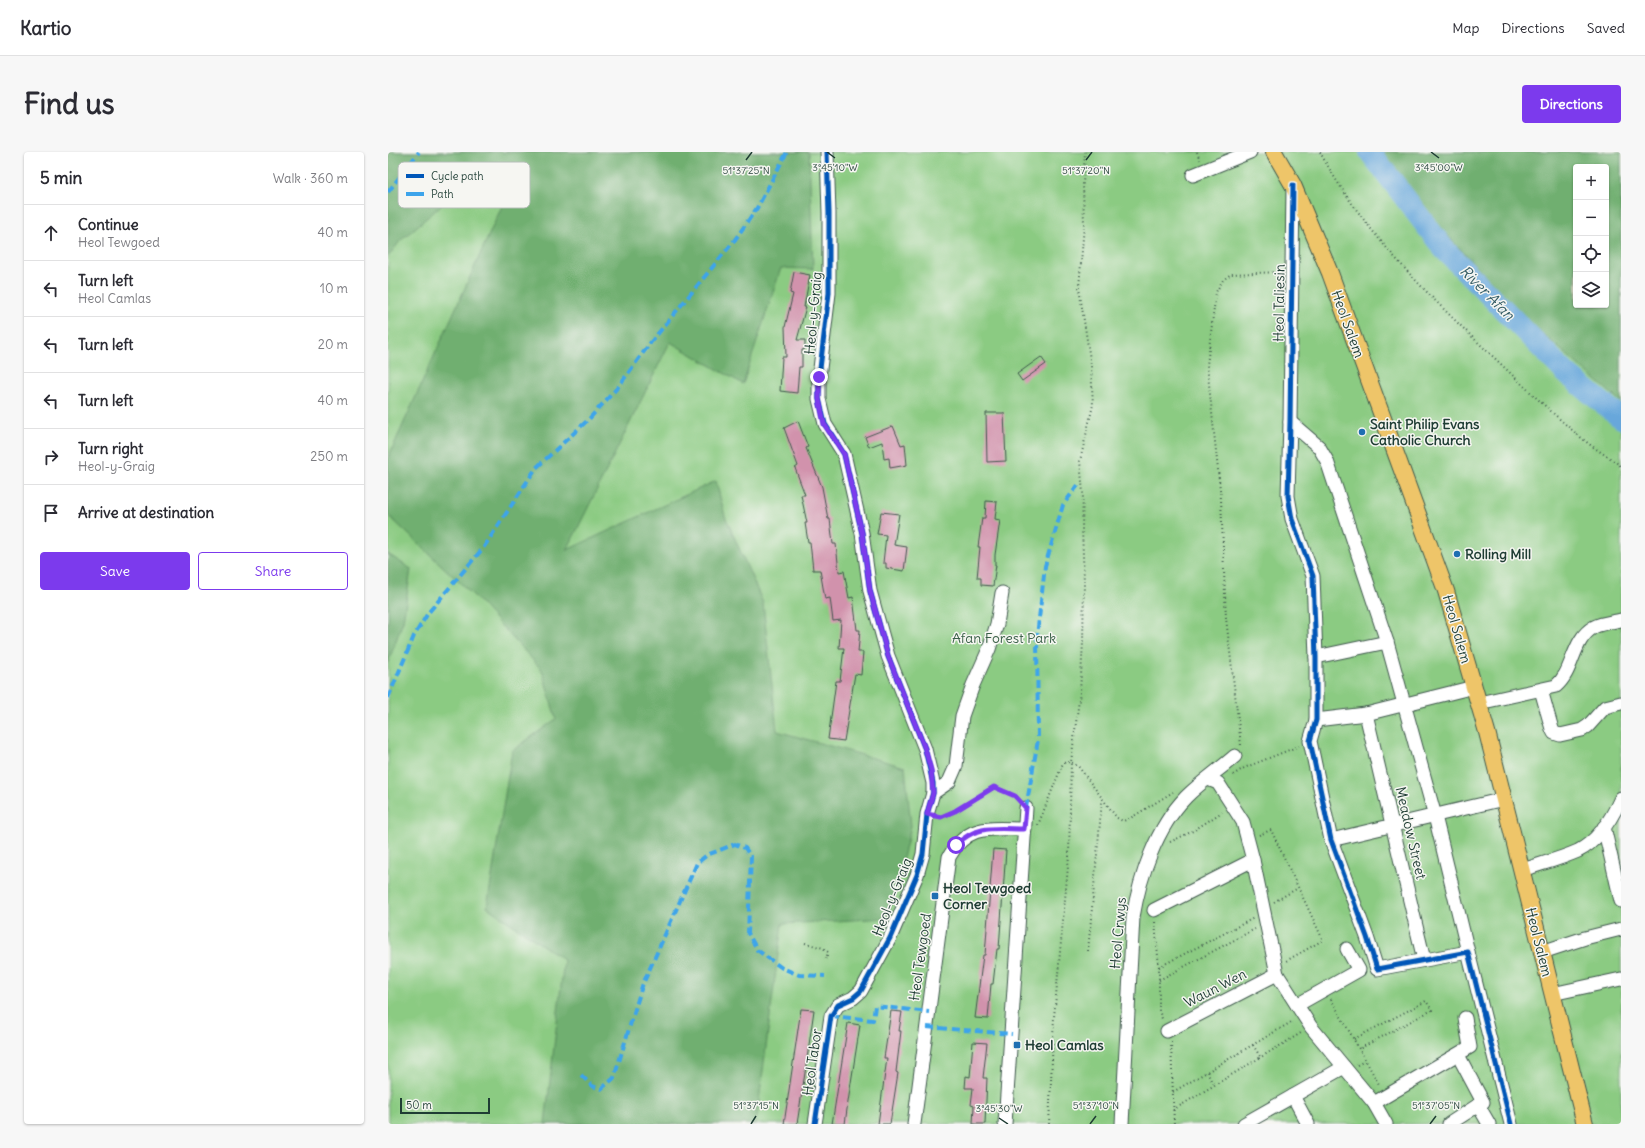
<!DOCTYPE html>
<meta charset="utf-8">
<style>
body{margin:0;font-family:Delius,sans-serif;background:#f7f7f7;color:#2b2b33}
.controls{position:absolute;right:12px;top:12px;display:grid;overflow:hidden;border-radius:4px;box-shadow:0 1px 3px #0004}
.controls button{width:36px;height:36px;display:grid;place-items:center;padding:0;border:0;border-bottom:1px solid #e1e1e2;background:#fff;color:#2b2b33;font:20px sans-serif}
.scale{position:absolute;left:12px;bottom:10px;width:90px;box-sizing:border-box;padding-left:4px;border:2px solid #1f3d34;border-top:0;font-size:11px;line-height:14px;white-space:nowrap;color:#1f3d34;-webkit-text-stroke:3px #f6f6f2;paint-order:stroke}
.stop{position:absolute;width:12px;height:12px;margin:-9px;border:3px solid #7c3aed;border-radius:50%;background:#fff}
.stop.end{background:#7c3aed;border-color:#fff;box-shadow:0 1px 4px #0008}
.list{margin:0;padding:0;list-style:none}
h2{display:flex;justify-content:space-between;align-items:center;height:52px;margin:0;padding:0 16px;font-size:17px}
h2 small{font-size:13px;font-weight:400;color:#7c7c81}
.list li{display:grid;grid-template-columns:26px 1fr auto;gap:12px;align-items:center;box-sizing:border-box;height:56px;padding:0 16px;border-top:1px solid #e1e1e2}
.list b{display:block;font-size:15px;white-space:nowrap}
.list p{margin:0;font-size:13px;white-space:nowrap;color:#7c7c81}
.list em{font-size:13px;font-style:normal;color:#7c7c81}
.actions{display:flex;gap:8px;padding:12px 16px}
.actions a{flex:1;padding:9px 0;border:1px solid #7c3aed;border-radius:4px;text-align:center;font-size:14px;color:#7c3aed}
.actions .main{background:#7c3aed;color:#fff}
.icon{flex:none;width:22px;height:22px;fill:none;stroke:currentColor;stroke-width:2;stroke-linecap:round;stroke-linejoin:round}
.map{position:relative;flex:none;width:1233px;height:972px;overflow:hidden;border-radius:4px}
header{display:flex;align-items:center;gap:24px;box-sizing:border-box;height:56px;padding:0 20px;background:#fff;border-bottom:1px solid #e1e1e2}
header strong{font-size:19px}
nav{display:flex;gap:22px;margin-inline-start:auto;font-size:14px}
.intro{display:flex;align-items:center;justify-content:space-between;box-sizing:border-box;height:96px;padding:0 24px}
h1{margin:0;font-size:28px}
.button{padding:10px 18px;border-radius:4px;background:#7c3aed;color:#fff;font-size:14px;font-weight:700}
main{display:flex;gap:24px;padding:0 24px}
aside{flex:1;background:#fff;border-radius:4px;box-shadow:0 1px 3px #0004}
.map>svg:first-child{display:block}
</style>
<header>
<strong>Kartio</strong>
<nav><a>Map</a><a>Directions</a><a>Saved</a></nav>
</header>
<div class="intro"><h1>Find us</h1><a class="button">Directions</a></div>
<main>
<aside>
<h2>5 min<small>Walk · 360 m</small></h2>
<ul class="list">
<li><svg class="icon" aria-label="ahead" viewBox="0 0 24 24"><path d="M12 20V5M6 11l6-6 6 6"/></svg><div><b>Continue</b><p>Heol Tewgoed</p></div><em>40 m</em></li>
<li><svg class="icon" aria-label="left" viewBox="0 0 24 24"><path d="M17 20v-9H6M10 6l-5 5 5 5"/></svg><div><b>Turn left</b><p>Heol Camlas</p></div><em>10 m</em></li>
<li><svg class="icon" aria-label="left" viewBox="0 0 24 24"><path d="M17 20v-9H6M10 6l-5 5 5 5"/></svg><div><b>Turn left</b></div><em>20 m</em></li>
<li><svg class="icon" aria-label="left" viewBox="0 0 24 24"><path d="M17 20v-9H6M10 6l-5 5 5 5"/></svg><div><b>Turn left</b></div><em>40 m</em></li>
<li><svg class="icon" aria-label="right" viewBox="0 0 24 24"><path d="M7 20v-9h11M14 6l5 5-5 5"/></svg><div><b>Turn right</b><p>Heol-y-Graig</p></div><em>250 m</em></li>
<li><svg class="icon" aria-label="arrive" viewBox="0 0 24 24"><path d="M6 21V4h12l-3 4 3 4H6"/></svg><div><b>Arrive at destination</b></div></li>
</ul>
<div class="actions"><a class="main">Save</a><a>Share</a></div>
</aside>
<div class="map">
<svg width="1233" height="972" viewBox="0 0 1233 972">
<rect width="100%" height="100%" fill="#f6f6f2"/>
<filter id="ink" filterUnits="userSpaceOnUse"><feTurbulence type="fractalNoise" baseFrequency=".025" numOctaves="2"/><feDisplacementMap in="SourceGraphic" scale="8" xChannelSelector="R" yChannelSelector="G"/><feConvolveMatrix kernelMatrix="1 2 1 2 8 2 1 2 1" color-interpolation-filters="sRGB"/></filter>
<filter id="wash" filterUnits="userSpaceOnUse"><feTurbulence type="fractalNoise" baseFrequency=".012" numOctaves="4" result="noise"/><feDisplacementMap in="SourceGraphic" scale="16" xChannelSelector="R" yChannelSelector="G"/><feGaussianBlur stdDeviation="0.9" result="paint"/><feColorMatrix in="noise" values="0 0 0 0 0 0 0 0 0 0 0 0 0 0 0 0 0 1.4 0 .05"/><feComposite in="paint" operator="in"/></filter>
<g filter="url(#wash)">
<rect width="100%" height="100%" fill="#f0ead5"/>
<path fill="#8bcb82" stroke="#55845b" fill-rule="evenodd" d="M0,0H1233V972H0ZM1188,15H1218V153H1188Z"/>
<g fill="#70af70" stroke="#487652" fill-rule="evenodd">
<polygon points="0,0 421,0 425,117 393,116 355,232 282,190 179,398 328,329 337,364 375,451 389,579 517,615 523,674 500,766 394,772 368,972 157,972 176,808 99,755 124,599 168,567 154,518 85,443 0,363 0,306 128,23 87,24 12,89 0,105"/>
<path d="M992,0H1233V250L1141,170L1040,63ZM1188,15H1218V153H1188Z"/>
<polygon points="0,402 23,417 15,469 0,511"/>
</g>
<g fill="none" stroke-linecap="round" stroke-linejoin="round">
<polyline stroke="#68a7db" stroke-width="22" points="982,0 1056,97 1179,222 1233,266"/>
</g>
<g id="blocks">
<g fill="#d192ac">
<polygon points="406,120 422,123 416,155 418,155 409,188 417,188 417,197 414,198 414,215 411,215 409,241 392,239 394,205 398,205 397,175 405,142 402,141"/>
<polygon points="653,205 658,212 634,229 629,222"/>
<polygon points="598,261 616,261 618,309 599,310"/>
<polygon points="410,269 420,295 418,296 434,335 440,367 442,367 445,392 448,392 451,420 456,419 461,446 465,445 469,478 472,478 470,500 475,500 473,523 467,522 456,589 440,587 448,529 452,529 456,496 451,496 453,468 445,469 442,446 437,447 432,418 425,418 422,390 420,390 417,371 419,371 413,343 417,343 407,316 410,314 396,276"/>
<polygon points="505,274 513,293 517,292 519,313 502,316 501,306 496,307 494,290 481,295 477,285"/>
<polygon points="598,349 609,350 607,367 612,368 607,403 607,413 608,413 605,434 593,433 593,426 589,426 592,395 590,395 594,366 597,366"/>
<polygon points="493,360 511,362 506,393 519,395 516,419 498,416 498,411 495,411 498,383 489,382"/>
<polygon points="605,697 618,698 611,797 609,797 605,832 603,832 600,867 587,866 595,803 597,803"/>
<polygon points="413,857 426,858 417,921 409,972 396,972"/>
<polygon points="503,859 514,860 511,879 513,879 508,920 510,921 502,972 490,972 499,906 496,906"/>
<polygon points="460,871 472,873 460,950 457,972 444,972"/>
<polygon points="585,890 599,891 595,926 599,926 597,972 585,972 586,954 583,953 585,936 577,936 578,924 582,925"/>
</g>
</g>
</g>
<g filter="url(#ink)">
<use href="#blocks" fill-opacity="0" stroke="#3e574c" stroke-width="1"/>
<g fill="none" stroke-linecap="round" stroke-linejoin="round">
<defs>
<g id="minor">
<polyline points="805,23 862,0"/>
<polyline points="905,36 902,270 900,344 904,367 925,424 928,505 928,568 922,589 943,688 979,785 989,817 1080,800 1123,972"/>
<polyline points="902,270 931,295 939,309 999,490"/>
<polyline points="928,505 999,490 1047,664 1080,800"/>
<polyline points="1153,538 1164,577 1166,581 1172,583 1194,578 1200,574 1217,555 1233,551"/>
<path d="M1091,551L1168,534C1186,519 1184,487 1206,475C1214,471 1225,470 1233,468"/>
<polyline points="978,562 1036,808"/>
<polyline points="928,568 978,562 1086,535"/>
<polyline points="820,627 830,631 855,670 865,708 889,822 923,875 986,951 998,972"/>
<polyline points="545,641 561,630 568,614 574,564 585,533 601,497 609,472 614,441"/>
<polyline points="1216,675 1233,749"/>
<polyline points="943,688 1116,647"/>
<path d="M1134,718C1152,712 1172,707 1190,699C1210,689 1224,666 1233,646"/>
<polyline points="766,758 865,708"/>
<polyline points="1154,800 1197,786 1233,777"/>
<polyline points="1164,842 1233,827"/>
<polyline points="909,853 971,818 959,797"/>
<polyline points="779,879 889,822"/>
<polyline points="905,944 920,972"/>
<polyline points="986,951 1082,895 1077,866"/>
<polyline points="1090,953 1101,972"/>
<polyline points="427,972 443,864 450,853 465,846 473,839 502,786 529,723 535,702 539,662 545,641 545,631 537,597 500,504 482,439 474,381 456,302 437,272 431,247 431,225 441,141 441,61 439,0"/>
<path d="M526,972L561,705C580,671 602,677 637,677"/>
<polyline points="617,972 638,656"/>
<path d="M734,972L745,765C752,724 768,676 798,645C813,630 831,618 847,604"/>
<polyline points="856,972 956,915"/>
<polyline points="1061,972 1095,950 1070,903"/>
</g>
<polyline id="major" points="886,0 905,33 942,121 1058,439 1099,580 1197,972"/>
</defs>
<use href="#minor" stroke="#3e574c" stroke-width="15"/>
<use href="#major" stroke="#3e574c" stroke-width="18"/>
<g stroke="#3e574c" stroke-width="2" stroke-dasharray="1 3" stroke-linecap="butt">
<polyline points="809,0 812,8"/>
<path d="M932,0C973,77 1037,140 1099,199C1131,229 1162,260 1196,288C1207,297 1221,305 1233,314"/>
<polyline points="853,593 838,466 833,347 819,213 828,140 835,128 843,122 891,120"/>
<polyline points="845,623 856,616 911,594"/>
<path d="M550,664C561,666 595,641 606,635L627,644L630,647"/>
<polyline points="650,673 675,611 683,610 690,614 729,666 735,669 741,667 785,640"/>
<polyline points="871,683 883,678 935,788 898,809"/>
<polyline points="782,690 805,679 834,660"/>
<polyline points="886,750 910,736"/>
<polyline points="767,770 771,815 771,859 775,869"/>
<polyline points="417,791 435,796 440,800 438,807"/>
<polyline points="700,799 714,649"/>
<polyline points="771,815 866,766"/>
<polyline points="771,828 867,777"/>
<polyline points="943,847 992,934"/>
<polyline points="966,887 1038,849 1044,858 971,897"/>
<polyline points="783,890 786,972"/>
<polyline points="865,893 873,906"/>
<polyline points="969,913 977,909"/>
<polyline points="819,920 826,934"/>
<polyline points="785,940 905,869"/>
<polyline points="785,958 913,881"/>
<polyline points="661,972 666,865 681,704 683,610 692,540 695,491 696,430 694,376 695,341 692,309 705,253 703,214 691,136 696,73 695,32 697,0"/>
</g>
<use href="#minor" stroke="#fff" stroke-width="13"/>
<use href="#major" stroke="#eec569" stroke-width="16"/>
<g stroke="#3da4eb" stroke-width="4" stroke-dasharray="8 4" stroke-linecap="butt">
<polyline points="0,40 31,0"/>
<polyline points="0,546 26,484 40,461 96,395 148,316 201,267 230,235 263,190 346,89 369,56 399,0"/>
<polyline points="638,656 650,588 649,484 657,414 675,353 691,332"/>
<polyline points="443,864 485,868 487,854 541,860"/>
<polyline points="539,875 624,882"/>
<polyline points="193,923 204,934 213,937 226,926 254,834 309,711 319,703 347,692 357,696 363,705 360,781 369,798 394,816 411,823 437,824"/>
</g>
<defs>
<g id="cycleway">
<polyline points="905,33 902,270 900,344 904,367 925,424 928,505 928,568 922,589 943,688 979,785 989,817 1080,800 1123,972"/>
<polyline points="427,972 443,864 450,853 465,846 473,839 502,786 529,723 535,702 539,662 545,641 545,631 537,597 500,504 482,439 474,381 456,302 437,272 431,247 431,225 441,141 441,61 439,0"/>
</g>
</defs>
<use href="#cycleway" stroke="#f6f6f2" stroke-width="8"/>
<use href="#cycleway" stroke="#0057b8" stroke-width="5"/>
</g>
</g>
<g fill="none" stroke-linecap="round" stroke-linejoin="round" filter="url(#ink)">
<path stroke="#7c3aed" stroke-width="5" d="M431,225V247L436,272L456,302L474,381L482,439L500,504L537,597L543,618L545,641L539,662L553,665L567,659L606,635L627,644L638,656L636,677C609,677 589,672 568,693"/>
</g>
<path fill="none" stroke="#1f3d34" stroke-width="1.5" d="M439,0L447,6M1043,0L1051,6M358,8L364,0M698,8L704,0M611,966L620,972M363,972L368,964M702,972L708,964M1042,972L1048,964"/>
<g fill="#1f6fb2" stroke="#f6f6f2" stroke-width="1.5">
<circle cx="974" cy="280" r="4"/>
<circle cx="1069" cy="402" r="4"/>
<rect x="543" y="740" width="8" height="8" rx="2"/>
<rect x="625" y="889" width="8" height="8" rx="2"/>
</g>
<g text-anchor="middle" stroke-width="3" stroke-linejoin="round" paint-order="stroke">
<g font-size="14" fill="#1f3d34" stroke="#f6f6f2">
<text transform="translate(891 151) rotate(-89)" y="5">Heol Taliesin</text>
<text transform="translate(425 161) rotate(-85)" y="5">Heol-y-Graig</text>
<text transform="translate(960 172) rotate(70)" y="5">Heol Salem</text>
<text transform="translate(1069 477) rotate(74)" y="5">Heol Salem</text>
<text transform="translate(1023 681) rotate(77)" y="5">Meadow Street</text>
<text transform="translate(504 745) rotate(-68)" y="5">Heol-y-Graig</text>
<text transform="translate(730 781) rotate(-85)" y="5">Heol Crwys</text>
<text transform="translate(1151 790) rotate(76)" y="5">Heol Salem</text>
<text transform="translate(532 805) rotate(-82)" y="5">Heol Tewgoed</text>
<text transform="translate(827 836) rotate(-27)" y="5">Waun Wen</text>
<text transform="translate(424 910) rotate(-82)" y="5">Heol Tabor</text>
</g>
<g font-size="14" font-weight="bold" fill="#1f3d34" stroke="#f6f6f2" text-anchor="start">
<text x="982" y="277">Saint Philip Evans<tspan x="982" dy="16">Catholic Church</tspan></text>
<text x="1077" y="407">Rolling Mill</text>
<text x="555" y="741">Heol Tewgoed<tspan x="555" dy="16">Corner</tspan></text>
<text x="637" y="898">Heol Camlas</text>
</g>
<g font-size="14" fill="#3a6048" stroke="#f6f6f2">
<text x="616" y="491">Afan Forest Park</text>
</g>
<g font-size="15" font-style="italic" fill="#355d66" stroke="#f6f6f2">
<text transform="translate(1099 141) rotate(45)" y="5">River Afan</text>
</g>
</g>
<rect x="10" y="10" width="132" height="46" rx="6" fill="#f6f6f2" stroke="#b6beb9" stroke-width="1"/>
<rect x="18" y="22" width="18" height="4" fill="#0057b8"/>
<rect x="18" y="40" width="18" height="4" fill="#3da4eb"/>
<g font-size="11" fill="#1f3d34">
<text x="43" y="28">Cycle path</text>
<text x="43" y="46">Path</text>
</g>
<g font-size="10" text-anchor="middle" fill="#1f3d34" stroke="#f6f6f2" stroke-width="3" stroke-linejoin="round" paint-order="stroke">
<text x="1051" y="19">3°45'00"W</text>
<text x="447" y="19">3°45'10"W</text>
<text x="358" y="22">51°37'25"N</text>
<text x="698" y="22">51°37'20"N</text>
<text x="368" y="957">51°37'15"N</text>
<text x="708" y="957">51°37'10"N</text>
<text x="1048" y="957">51°37'05"N</text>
<text x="611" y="960">3°45'30"W</text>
</g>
</svg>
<div class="controls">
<button>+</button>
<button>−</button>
<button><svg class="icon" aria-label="locate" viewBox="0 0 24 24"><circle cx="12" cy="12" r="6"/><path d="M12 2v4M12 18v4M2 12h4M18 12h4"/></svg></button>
<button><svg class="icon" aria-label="layers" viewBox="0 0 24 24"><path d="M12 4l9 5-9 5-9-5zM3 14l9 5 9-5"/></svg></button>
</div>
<div class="scale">50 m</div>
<div class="stop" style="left:568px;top:693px"></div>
<div class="stop end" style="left:431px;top:225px"></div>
</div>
</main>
